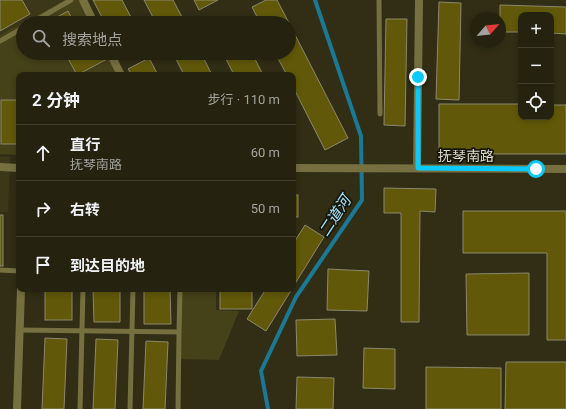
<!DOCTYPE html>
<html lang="zh">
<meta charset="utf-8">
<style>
body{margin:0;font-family:Roboto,"Noto Sans SC",sans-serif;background:#312f1e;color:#f1f3f6}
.controls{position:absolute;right:12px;top:12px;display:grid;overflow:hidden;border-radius:8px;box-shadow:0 2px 6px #0003}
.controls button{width:36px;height:36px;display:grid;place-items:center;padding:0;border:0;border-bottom:1px solid #423f30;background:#252210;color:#f1f3f6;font:20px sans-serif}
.compass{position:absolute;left:470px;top:12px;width:36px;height:36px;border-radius:50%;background:#252210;box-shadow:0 2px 6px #0003;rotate:62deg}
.stop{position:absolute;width:12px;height:12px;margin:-9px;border:3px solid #0bcafa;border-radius:50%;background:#fff}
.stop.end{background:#0bcafa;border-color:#fff;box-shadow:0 1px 4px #0008}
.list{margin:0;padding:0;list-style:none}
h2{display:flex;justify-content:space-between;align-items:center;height:52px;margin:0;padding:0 16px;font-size:17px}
h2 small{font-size:13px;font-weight:400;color:#a3a49f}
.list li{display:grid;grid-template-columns:26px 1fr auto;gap:12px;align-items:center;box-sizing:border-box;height:56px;padding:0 16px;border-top:1px solid #423f30}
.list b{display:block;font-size:15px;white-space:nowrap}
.list p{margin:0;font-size:13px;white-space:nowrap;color:#a3a49f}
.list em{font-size:13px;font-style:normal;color:#a3a49f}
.icon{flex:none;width:22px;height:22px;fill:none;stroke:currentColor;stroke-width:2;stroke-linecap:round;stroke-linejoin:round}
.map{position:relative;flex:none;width:566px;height:409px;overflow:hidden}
.search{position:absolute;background:#252210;box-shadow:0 2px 6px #0003;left:16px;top:16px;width:280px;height:44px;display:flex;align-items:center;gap:10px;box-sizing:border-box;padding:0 14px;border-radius:22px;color:#a3a49f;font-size:15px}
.panel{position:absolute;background:#252210;box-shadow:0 2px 6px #0003;left:16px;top:72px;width:280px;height:220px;border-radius:8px}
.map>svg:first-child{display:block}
</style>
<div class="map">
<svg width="566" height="409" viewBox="0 0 566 409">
<rect width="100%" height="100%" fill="#312e15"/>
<g fill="#3b3718">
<polygon points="0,0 64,0 0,35"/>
<polygon points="0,157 10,157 8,212 0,212"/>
</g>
<g fill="#454119">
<polygon points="64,0 79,0 91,23 23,23 23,53 107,53 118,75 19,75 19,155 0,154 0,35"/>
<polygon points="182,289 216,289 216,310 239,311 219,360 179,359"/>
</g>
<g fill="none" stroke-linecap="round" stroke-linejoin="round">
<polyline stroke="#1b7995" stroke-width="4" points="268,409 261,371 296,297 362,200 361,136 315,0"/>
</g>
<g fill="#615909" stroke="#8b886d">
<polygon points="0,0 22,0 30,14 0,31"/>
<polygon points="93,0 122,0 134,23 105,23"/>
<polygon points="144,0 173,0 183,19 175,23 156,23"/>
<polygon points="194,0 218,0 199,10"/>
<polygon points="266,0 277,0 289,23 260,23 252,7"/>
<polygon points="439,2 461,3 459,100 436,99"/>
<polygon points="500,5 566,7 566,34 551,33 551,15 521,15 521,32 500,32"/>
<polygon points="68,11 74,23 48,23 48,22"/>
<polygon points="386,19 407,19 405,126 384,125"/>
<polygon points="289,23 348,138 325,150 293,87 293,75 287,75 275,53 289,53"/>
<polygon points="65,53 106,53 109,58 77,75"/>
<polygon points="173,53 201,53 212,75 184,75"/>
<polygon points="223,53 252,53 263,75 234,75"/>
<polygon points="149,58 158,75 132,75 128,69"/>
<rect x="1" y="100" width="18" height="44"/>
<polygon points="439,104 521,104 521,117 551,117 551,105 566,105 566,154 439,154"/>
<polygon points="384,188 436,189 435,212 420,211 419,322 401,322 401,213 384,213"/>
<rect x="293" y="195" width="5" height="22"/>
<polygon points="463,211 566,211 566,340 547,340 547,253 463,253"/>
<rect x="0" y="215" width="3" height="51"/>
<polygon points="305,225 324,237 293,287 293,244"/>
<polygon points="328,269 369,271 367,311 327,310"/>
<polygon points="529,273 529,335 467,335 466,274"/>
<rect x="45" y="289" width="27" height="31"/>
<polygon points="93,289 120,289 120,322 94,322"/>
<polygon points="144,289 170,289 171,324 144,324"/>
<rect x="220" y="289" width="32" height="20"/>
<polygon points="266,289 292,289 266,331 247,319"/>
<polygon points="335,319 337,355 297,356 296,320"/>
<polygon points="45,338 67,339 64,409 42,409"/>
<polygon points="96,339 118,340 115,409 93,409"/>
<polygon points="146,341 168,342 165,409 143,409"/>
<polygon points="364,348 395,349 395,389 363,388"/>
<polygon points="506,362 566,362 566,409 505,409"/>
<polygon points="426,367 501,368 501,409 426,409"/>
<polygon points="297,377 334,378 333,409 296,409"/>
</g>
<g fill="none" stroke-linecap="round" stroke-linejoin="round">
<g stroke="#767040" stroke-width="5">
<polyline points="379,0 380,114"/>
<polyline points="31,23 71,0"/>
<polyline points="0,41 23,28"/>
<polyline points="0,270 19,271"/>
<polyline points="19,330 179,332 180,289"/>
<polyline points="80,409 83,289"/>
<polyline points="130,409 133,289"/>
<polyline points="178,409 179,332"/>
</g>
<g stroke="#767040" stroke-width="8">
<polyline points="83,0 94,23"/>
<polyline points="110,53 121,75"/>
<polyline points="0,167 19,168"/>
<polyline points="417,168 419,0"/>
<polyline points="17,409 21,289"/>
</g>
<polyline stroke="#767040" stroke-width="8" points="293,168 566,169"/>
</g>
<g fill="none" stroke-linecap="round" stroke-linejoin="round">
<polyline stroke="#0bcafa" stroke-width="5" points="418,77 418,168 536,169"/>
</g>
<g text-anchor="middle" stroke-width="3.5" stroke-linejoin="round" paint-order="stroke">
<g font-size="14" fill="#dad9ca" stroke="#17160b">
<text x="466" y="161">抚琴南路</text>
</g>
<g font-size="15" font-style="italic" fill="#a4e5fd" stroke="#17160b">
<text transform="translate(335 216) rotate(-57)" y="5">二道河</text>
</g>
</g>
</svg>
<div class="controls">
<button>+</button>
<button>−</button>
<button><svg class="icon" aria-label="locate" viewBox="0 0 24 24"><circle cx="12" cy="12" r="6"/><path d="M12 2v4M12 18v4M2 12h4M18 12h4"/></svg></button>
</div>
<svg class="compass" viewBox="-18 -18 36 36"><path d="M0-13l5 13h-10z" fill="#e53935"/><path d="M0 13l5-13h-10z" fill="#a3a49f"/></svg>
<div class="stop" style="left:536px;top:169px"></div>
<div class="stop end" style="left:418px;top:77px"></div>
<div class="search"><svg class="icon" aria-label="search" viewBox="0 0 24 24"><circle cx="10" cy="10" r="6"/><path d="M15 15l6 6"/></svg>搜索地点</div>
<section class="panel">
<h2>2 分钟<small>步行 · 110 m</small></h2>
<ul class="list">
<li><svg class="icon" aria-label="ahead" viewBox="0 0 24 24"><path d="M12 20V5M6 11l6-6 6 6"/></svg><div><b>直行</b><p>抚琴南路</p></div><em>60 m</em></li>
<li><svg class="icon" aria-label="right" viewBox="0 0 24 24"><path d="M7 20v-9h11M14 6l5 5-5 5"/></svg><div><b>右转</b></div><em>50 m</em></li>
<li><svg class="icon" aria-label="arrive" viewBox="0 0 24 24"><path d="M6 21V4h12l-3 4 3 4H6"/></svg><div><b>到达目的地</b></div></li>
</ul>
</section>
</div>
